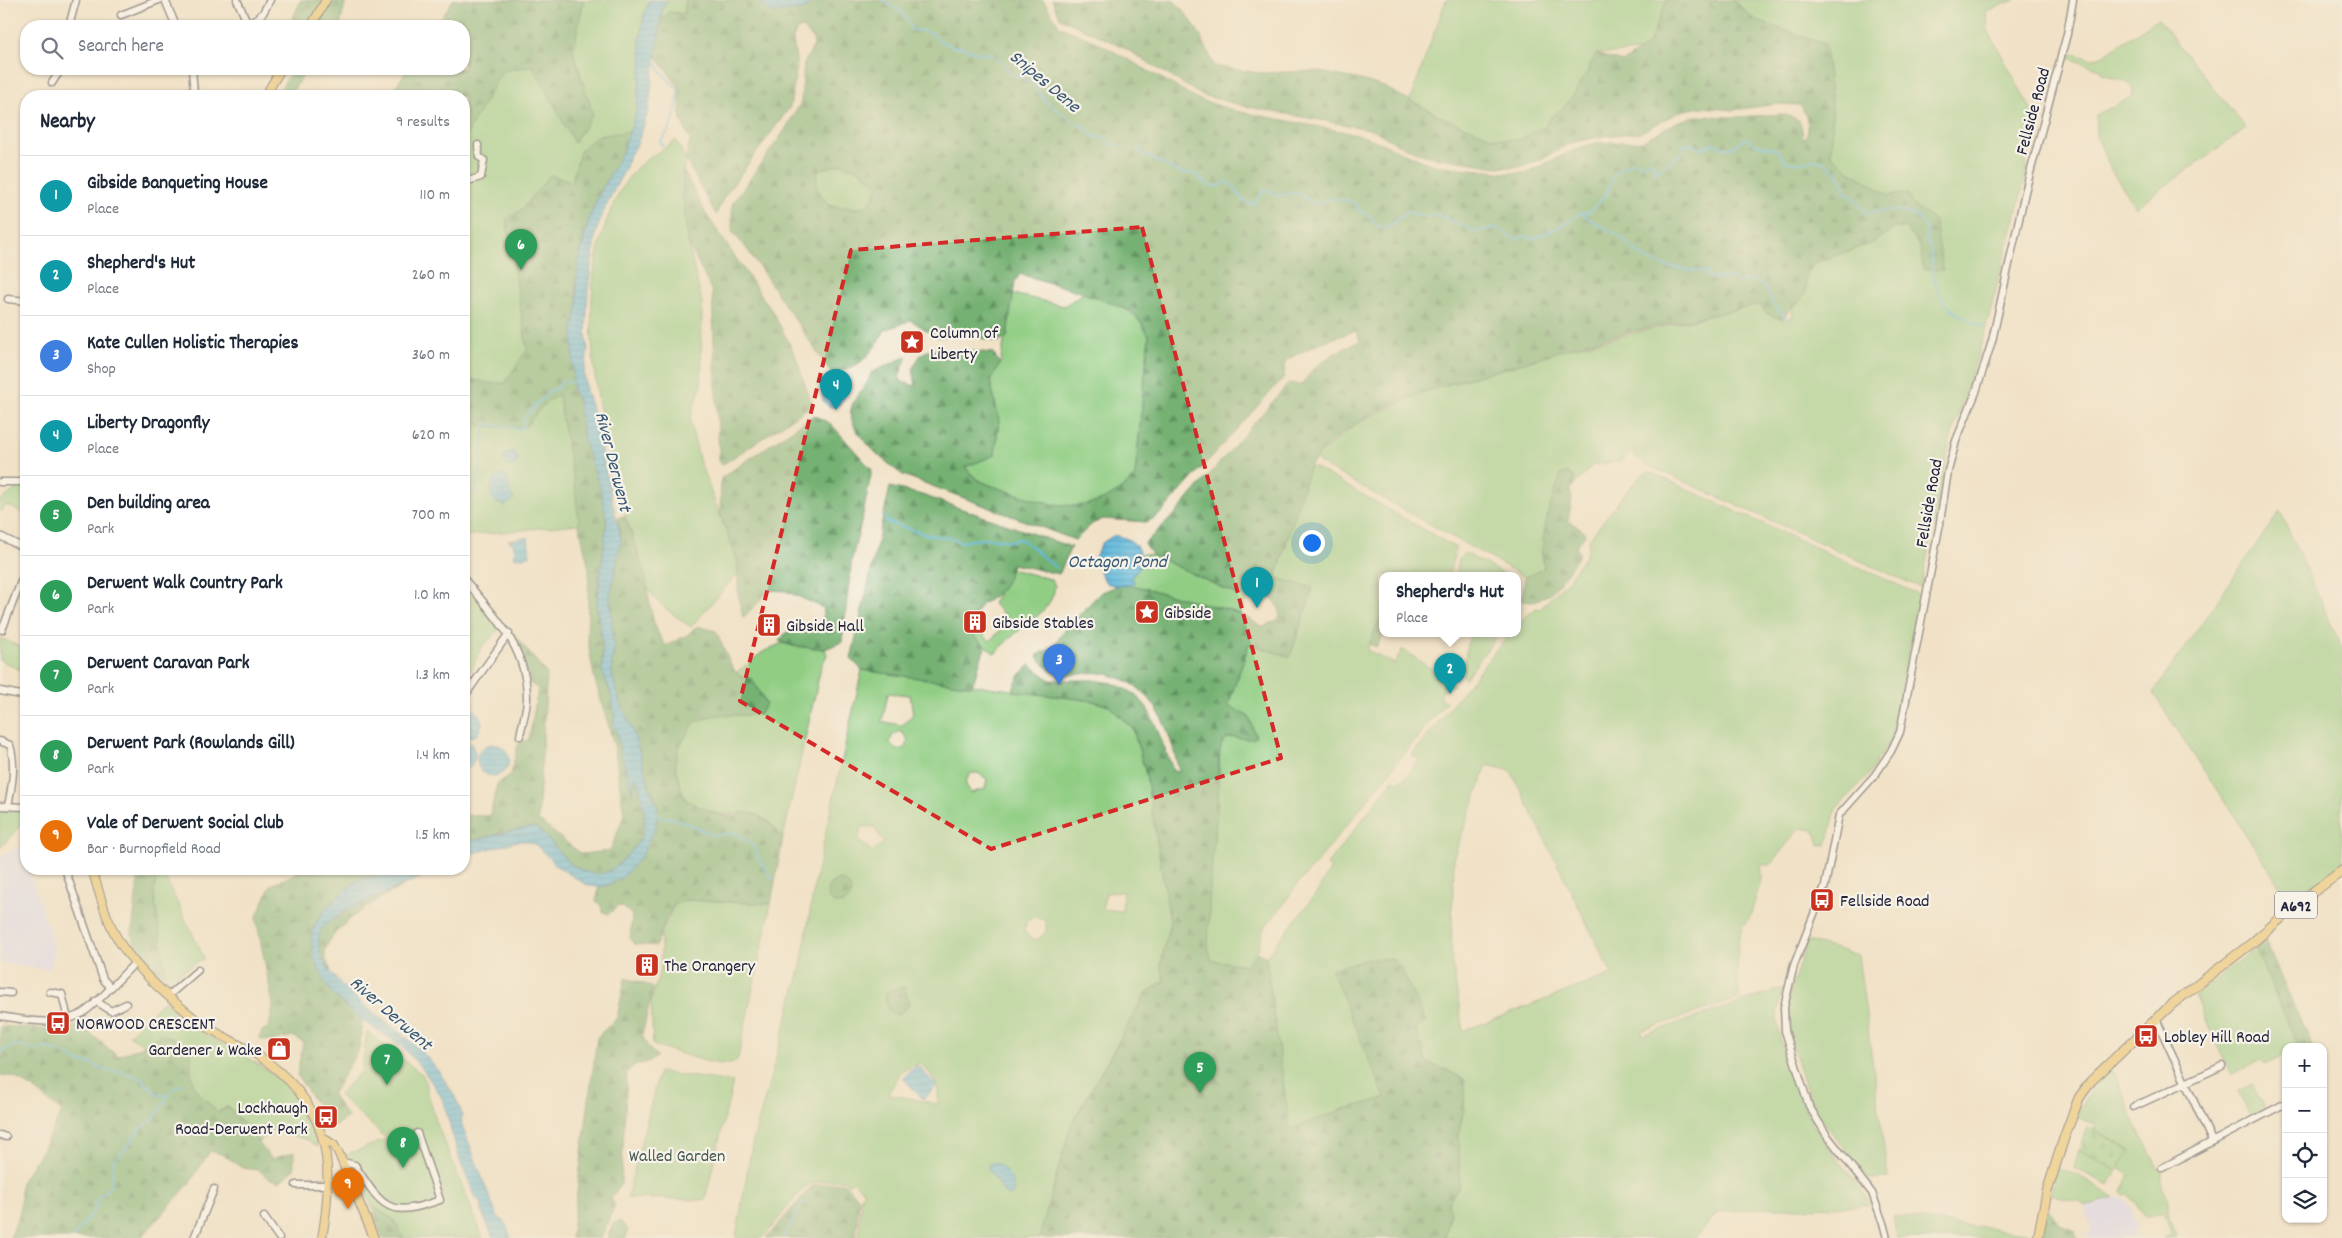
<!DOCTYPE html>
<meta charset="utf-8">
<style>
body{margin:0;font-family:Dekko,sans-serif;background:#f6f6f7;color:#1f2937}
.controls{position:absolute;right:15px;bottom:15px;display:grid;overflow:hidden;border-radius:10px;box-shadow:0 1px 4px #0004}
.controls button{width:45px;height:45px;display:grid;place-items:center;padding:0;border:0;border-bottom:1px solid #e0e1e3;background:#fff;color:#1f2937;font:25px sans-serif}
.you{position:absolute;left:1311px;top:542px;width:18px;height:18px;margin:-12px;border:4px solid #fff;border-radius:50%;background:#1a73e8;box-shadow:0 0 0 8px #1a73e833}
.badge{display:grid;place-items:center;width:32px;height:32px;border-radius:50%;background:#1a73e8;color:#fff;font-size:16px;font-weight:700}
.pin{position:absolute;translate:-50% -41px;filter:drop-shadow(0 1px 2px #0008)}
.pin::after{content:'';position:absolute;top:26px;width:18px;height:15px;background:inherit;clip-path:polygon(0 0,100% 0,50% 100%)}
.popup{position:absolute;left:1379px;top:572px;width:142px;height:65px;box-sizing:border-box;display:grid;place-content:center;border-radius:10px;background:#fff;filter:drop-shadow(0 1px 4px #0005);font-size:16px;white-space:nowrap;color:#747a83}
.popup b{font-size:19px;color:#1f2937}
.popup::after{content:'';position:absolute;left:50%;top:100%;margin-left:-10px;border:10px solid transparent;border-top-color:#fff}
.list{margin:0;padding:0;list-style:none}
h2{display:flex;justify-content:space-between;align-items:center;height:65px;margin:0;padding:0 20px;font-size:21px}
h2 small{font-size:16px;font-weight:400;color:#747a83}
.list li{display:grid;grid-template-columns:32px 1fr auto;gap:15px;align-items:center;box-sizing:border-box;height:80px;padding:0 20px;border-top:1px solid #e0e1e3}
.list b{display:block;font-size:19px;white-space:nowrap}
.list p{margin:0;font-size:16px;white-space:nowrap;color:#747a83}
.list em{font-size:16px;font-style:normal;color:#747a83}
.icon{flex:none;width:28px;height:28px;fill:none;stroke:currentColor;stroke-width:2;stroke-linecap:round;stroke-linejoin:round}
.map{position:relative;flex:none;width:2342px;height:1238px;overflow:hidden}
.search{position:absolute;background:#fff;box-shadow:0 1px 4px #0004;left:20px;top:20px;width:450px;height:55px;display:flex;align-items:center;gap:12px;box-sizing:border-box;padding:0 18px;border-radius:20px;color:#747a83;font-size:19px}
.panel{position:absolute;background:#fff;box-shadow:0 1px 4px #0004;left:20px;top:90px;width:450px;height:785px;border-radius:20px}
.map>svg:first-child{display:block}
</style>
<div class="map">
<svg width="2342" height="1238" viewBox="0 0 2342 1238">
<defs>
<pattern id="forest-firs" width="22" height="20" patternUnits="userSpaceOnUse" patternTransform="scale(1.25)"><rect width="22" height="20" fill="#74b172"/><path d="M5 1l3.5 6h-7zM16 11l3.5 6h-7z" fill="#5f905f"/></pattern>
<pattern id="cemetery-stones" width="16" height="16" patternUnits="userSpaceOnUse" patternTransform="scale(1.25)"><rect width="16" height="16" fill="#91ce84"/><path d="M2 7V4a2 2 0 0 1 4 0v3zM10 15v-3a2 2 0 0 1 4 0v3z" fill="#7db173"/></pattern>
<pattern id="water-rules" width="6" height="5" patternUnits="userSpaceOnUse" patternTransform="scale(1.25)"><rect width="6" height="5" fill="#60b9dd"/><path d="M0 2.5h6" fill="none" stroke="#4f96b4"/></pattern>
</defs>
<rect width="100%" height="100%" fill="#f7f3e8"/>
<filter id="ink" filterUnits="userSpaceOnUse"><feTurbulence type="fractalNoise" baseFrequency=".02" numOctaves="2"/><feDisplacementMap in="SourceGraphic" scale="10" xChannelSelector="R" yChannelSelector="G"/><feConvolveMatrix kernelMatrix="1 2 1 2 8 2 1 2 1" color-interpolation-filters="sRGB"/></filter>
<filter id="wash" filterUnits="userSpaceOnUse"><feTurbulence type="fractalNoise" baseFrequency=".0096" numOctaves="4" result="noise"/><feDisplacementMap in="SourceGraphic" scale="20" xChannelSelector="R" yChannelSelector="G"/><feGaussianBlur stdDeviation="1.12" result="paint"/><feColorMatrix in="noise" values="0 0 0 0 0 0 0 0 0 0 0 0 0 0 0 0 0 1.4 0 .05"/><feComposite in="paint" operator="in"/></filter>
<g filter="url(#wash)">
<rect width="100%" height="100%" fill="#f1e2c7"/>
<g fill="#d8d7f8">
<polygon points="22,844 26,859 26,869 29,869 55,951 50,970 0,963 0,858"/>
<polygon points="2119,1197 2125,1199 2130,1207 2138,1228 2133,1230 2135,1238 2088,1238 2086,1233 2091,1231 2085,1206"/>
</g>
<g fill="#91ce84" stroke="#5a7860" fill-rule="evenodd">
<polygon points="453,0 650,0 644,15 640,40 642,61 636,113 631,131 606,183 574,322 607,521 464,536 464,96 389,96 408,69 464,69 464,26 436,26"/>
<polygon points="667,0 686,0 684,14 669,12 661,21 662,10"/>
<path d="M1446,0H1667L1653,50L1597,54L1585,114L1519,140C1481,141 1443,117 1410,100Z"/>
<path d="M1732,0H2015L1986,11L1988,30L2032,111L2039,112L2026,158L2027,172L1982,342L1950,440L1921,588L1645,464L1631,452L1620,461L1593,465L1570,489L1575,480L1573,475L1541,550L1544,569L1525,577L1321,464L1315,458L1354,425L1422,392L1531,361L1561,350L1743,308L1760,305L1766,313L1788,321L1793,314L1792,307L1805,292C1805,280 1806,272 1815,263L1872,243L1894,228H1906L1921,247L1923,269L1928,253L1888,195L1850,171L1831,155C1834,115 1831,84 1824,44L1757,21Z"/>
<polygon points="2158,19 2246,128 2136,207 2111,170 2096,135 2096,115 2132,97 2133,86 2120,79 2102,74 2100,69 2068,58 2070,53 2092,59 2102,56"/>
<path d="M676,140L686,160L683,170V199L688,242L702,303L701,387L694,405L690,421L700,463L738,562V573L691,627C676,616 656,604 647,587C642,576 641,562 637,550C602,446 561,283 625,183C641,158 655,156 676,140Z"/>
<path d="M841,164L861,171L877,184C876,189 876,196 873,200C864,213 841,206 828,205L816,187L817,170Z"/>
<path d="M1084,293C1115,305 1132,304 1149,336L1135,476C1097,518 1059,508 1011,492C990,485 979,484 965,467L995,455L999,420L990,381L1000,364L1013,294L1064,306Z"/>
<polygon points="1314,467 1456,548 1449,575 1382,575 1382,615 1367,650 1395,664 1402,649 1455,685 1446,687 1440,695 1441,698 1446,702 1318,861 1295,887 1282,907 1264,928 1257,952 1247,965 1211,961 1207,947 1209,888 1218,795 1220,746 1225,739 1232,737 1249,717 1228,705 1249,644 1290,657 1313,589 1276,578 1305,479 1309,468"/>
<path d="M1650,472L1920,595L1891,739L1867,777L1836,809L1827,845L1820,846L1814,830L1799,828L1771,865H1761V881L1750,917L1743,926L1738,942L1737,980L1740,998L1641,1031L1643,1035L1783,988C1781,998 1777,1008 1777,1018C1777,1043 1804,1113 1819,1134C1835,1158 1856,1179 1872,1205L1809,1208H1760L1717,1213L1696,1238H1445L1450,1215L1448,1202L1459,1186V1133L1464,1108L1465,1080L1447,1070L1427,1064L1415,1028L1426,1022L1332,969L1386,1098L1341,1110L1289,1130L1266,957L1316,894L1331,868L1327,865L1394,779L1397,782L1405,778L1419,760L1412,755L1510,633H1518V624L1536,608L1540,609L1569,579L1587,553L1590,538L1630,487L1643,474ZM1487,765L1511,771L1612,974L1463,1031L1451,954L1454,856Z"/>
<polygon points="20,486 26,493 26,515 7,505 0,512 0,501"/>
<polygon points="2280,511 2342,648 2342,867 2291,903 2153,693"/>
<polygon points="1464,553 1467,554 1505,575 1456,575 1459,558"/>
<polygon points="1141,554 1153,555 1239,596 1248,595 1240,614 1132,585 1134,581 1131,578 1142,563"/>
<path d="M1011,569L1050,579L1055,585C1053,610 1028,622 1011,637C1005,642 1000,648 995,654L974,636L969,626L970,622L990,641L1008,622L1004,618L1006,616L993,604Z"/>
<polygon points="464,579 503,625 481,648 473,667 464,680"/>
<polygon points="1472,633 1499,633 1465,679 1463,677 1467,644"/>
<polygon points="0,638 26,649 26,673 0,660"/>
<path d="M782,643L793,646L825,649L827,655L821,667L783,838L768,821L743,812C724,821 703,808 685,800C671,758 671,758 695,721L716,715H759L737,672L763,652Z"/>
<path d="M862,670L1093,701L1109,706L1133,729L1146,774L1170,922L1160,967L1165,980L1145,994L1071,1125L1039,1238H859L861,1196L864,1192L853,1181L848,1185L843,1180C834,1181 820,1180 812,1183C798,1189 775,1226 762,1238H736L752,1145L801,967L815,881ZM888,693L910,695L913,714L903,725L882,722ZM899,731L905,735L908,741L905,748L897,750L890,743L892,736ZM971,773H978L987,779L985,789L970,793L965,782ZM862,827H874L884,843L872,851L858,840ZM1123,892L1122,911L1102,909L1106,893ZM1032,917L1043,919L1046,921V932L1037,940L1030,938L1024,931L1026,922ZM919,1063C933,1075 940,1085 938,1104L888,1094L901,1072Z"/>
<polygon points="0,810 23,811 26,814 23,822 0,848"/>
<polygon points="157,869 161,869 204,958 167,981 154,894"/>
<path d="M684,900L771,904L738,1058C736,1061 734,1064 729,1064C713,1066 671,1050 653,1045L651,1001L661,967V933L675,903Z"/>
<polygon points="1807,941 1858,955 1888,1178 1868,1179 1817,1114 1808,1094 1790,1037 1787,1024 1788,999"/>
<polygon points="2255,949 2299,1047 2286,1047 2286,1054 2265,1064 2261,1059 2231,1076 2195,995"/>
<path d="M164,1000C173,1008 182,1019 193,1026C241,1057 310,1080 318,1147L306,1139L294,1136L283,1121L259,1142L228,1106L218,1112L199,1094L161,1034L145,1045L129,1035Z"/>
<polygon points="367,1032 423,1075 436,1121 483,1238 403,1238 394,1220 371,1205 343,1156 387,1139 339,1095 362,1070"/>
<polygon points="2110,1069 2116,1077 2130,1108 2130,1113 2158,1168 2162,1170 2162,1187 2169,1201 2169,1218 2176,1238 2163,1238 2171,1235 2164,1212 2145,1217 2129,1195 2121,1192 2130,1175 2119,1168 2131,1151 2095,1130 2095,1124 2076,1117 2089,1091"/>
<polygon points="659,1072 733,1082 705,1200 627,1198"/>
<polygon points="2252,1084 2265,1109 2251,1116 2238,1091"/>
<polygon points="2079,1149 2117,1171 2109,1185 2074,1168"/>
<polygon points="2057,1167 2083,1178 2114,1198 2085,1206 2081,1203 2050,1195"/>
<polygon points="1893,1216 2033,1234 2032,1238 1897,1238"/>
</g>
<g fill="url(#forest-firs)" stroke="#4b6a56" fill-rule="evenodd">
<polygon points="301,0 346,0 340,25 296,26 291,22"/>
<polygon points="453,0 584,0 573,51 593,114 574,143 533,66 502,71 464,139 464,96 389,96 408,69 464,69 464,26 436,26"/>
<path d="M686,0H756L764,7L801,10L820,0H1043L1060,27L1099,43L1198,99L1236,111L1357,134L1379,142L1433,165L1508,173H1525L1577,149L1595,143L1642,141L1677,122L1695,116L1737,117L1783,114L1799,120L1802,129L1803,140C1812,129 1807,117 1800,105L1777,104L1734,110L1700,107L1681,111L1639,133L1604,136L1571,143L1539,160L1520,167H1498L1426,156L1397,144L1374,130L1248,107L1201,95L1123,47L1060,18L1052,0H1173C1192,17 1205,42 1214,66L1259,73L1316,71L1361,80L1384,87L1442,117L1494,138L1519,140L1546,126C1548,116 1558,113 1565,106C1578,91 1587,71 1596,54L1623,62L1648,45L1667,0H1732L1757,21L1824,44C1831,84 1834,115 1831,155L1850,171L1888,195L1908,194L1912,204L1935,221L1943,270L1923,269L1920,247L1906,228H1894L1872,243L1815,263C1803,275 1809,279 1805,293C1801,304 1789,306 1785,317L1780,319L1766,313L1760,305L1743,308C1682,322 1621,332 1561,350C1548,354 1535,360 1522,363C1455,383 1349,405 1309,468L1276,578L1313,588L1290,657L1249,644L1228,705L1249,717L1256,737C1246,743 1231,732 1224,741C1216,750 1219,785 1218,797C1215,838 1209,878 1209,919C1209,934 1207,946 1211,960L1246,965L1257,952L1266,957L1290,1130L1341,1110L1385,1098L1331,969L1364,960L1392,958L1401,968L1426,1022L1415,1028L1427,1063L1447,1070L1465,1080L1464,1108L1459,1133V1186L1448,1202L1450,1215L1445,1238H1039L1071,1125L1146,994L1165,980L1160,967L1170,922L1146,774L1133,729L1109,706L1093,701L1012,691L1020,675L1030,665L1050,680H1093L1113,683L1135,694L1146,706L1155,724L1174,772L1179,771C1168,725 1154,680 1100,673C1085,671 1064,680 1051,671C1046,667 1041,661 1037,656L1054,646L1064,631L1100,593L1117,586L1132,585L1229,610L1240,614L1263,627L1279,619L1280,611L1273,599L1258,593L1239,596L1153,555L1144,544L1175,514L1289,383L1301,385C1318,361 1333,353 1360,341L1356,331L1322,342L1286,360L1284,377L1159,515L1147,522L1103,519L1092,524L1075,540L903,475C887,464 847,431 851,410C853,396 868,387 871,373L907,356L899,377L902,382L916,386L913,368C916,363 919,355 925,352C936,347 978,352 993,353L1000,364L990,381L999,420L995,455L965,467C975,482 990,485 1007,491C1056,507 1095,519 1135,476L1149,336L1141,322L1131,311L1084,293L1020,274L1015,281L1007,337L998,342L967,335L937,337L911,320L885,330C871,355 860,369 831,373L747,249L732,232V204L785,130L801,102L804,63L814,45L813,39L803,28L797,30L793,38L797,67L790,107L724,197L716,215L686,160L690,140L681,119L679,87L656,56L661,21L669,12L684,14ZM841,164L861,171L877,185C871,216 853,208 828,205L816,187L818,170Z"/>
<polygon points="293,69 308,69 289,96 276,96"/>
<path d="M631,131L622,153L600,193L590,216L581,246L576,289L578,304L574,322L573,391C582,402 581,423 584,438C589,461 601,482 605,506C610,538 597,572 597,604C598,623 603,642 602,661C601,680 621,706 613,723C619,734 619,745 622,757C626,769 631,778 632,791L635,777L636,775L638,778C640,794 646,812 644,828C643,837 636,844 631,851C615,869 605,881 579,869C560,860 552,838 535,827L511,831L464,843V815L490,816L497,784L511,774L518,744L529,739L538,689L531,684L509,632H512L547,674L538,820L581,854L610,851L624,815L614,745L594,677L587,636L589,569L579,525L575,487L562,420L559,394L544,404L526,426C504,430 485,426 464,422V377L489,383H505L527,349L506,219L521,210L550,175L572,181L580,151L597,136Z"/>
<polygon points="683,170 706,214 772,311 795,354 812,405 722,465 719,461 712,292 688,242 683,199"/>
<polygon points="814,415 831,424 872,470 862,519 852,558 842,642 825,649 793,646 779,641 788,631 822,622 824,608 786,591 770,590 743,618 738,594 738,562 720,513 721,478"/>
<path d="M1568,472L1575,480L1570,489L1572,499L1568,520L1586,533L1576,547L1579,554L1576,560C1560,581 1551,604 1522,601L1525,577L1544,568C1539,535 1549,506 1561,475Z"/>
<path d="M890,487L922,495L1071,547L1059,574L1012,564C1007,584 1000,596 981,604L969,626L974,636L985,647L972,686L862,670L851,659Z"/>
<path d="M624,515C633,539 643,563 647,587C651,609 652,627 666,646L687,635L697,626L716,631C722,642 730,669 740,676C743,678 749,678 752,679L766,704L759,715H716L695,722C671,758 671,758 685,799C697,805 720,818 734,817C738,816 741,813 745,813C762,811 773,828 783,838L771,904L684,900L675,903L666,918L656,946L634,944L630,939L632,915L623,907L618,906L609,914L603,912L600,904L596,901L599,887L606,886L627,872L642,855L656,826L657,817L658,805L651,792L633,731L618,697L612,674V658L614,650L610,597L621,539L618,518Z"/>
<polygon points="1382,615 1384,633 1377,647 1369,644"/>
<polygon points="139,869 157,869 154,894 167,981 137,953 132,934"/>
<path d="M305,869H392C382,874 373,874 363,879C346,886 321,912 313,928C317,955 318,979 338,1000C345,1008 355,1012 362,1020L360,1047L332,1095L348,1117L336,1125L329,1124L297,1075L303,1042L293,1036L271,1041L259,1039L262,1031L269,1027L273,1005L256,918L271,885Z"/>
<circle cx="839" cy="892" r="12"/>
<path d="M406,884C383,897 328,926 325,953C324,958 329,965 331,971C320,960 312,938 324,925C329,920 337,919 342,915C343,913 345,911 347,910Z"/>
<polygon points="2265,941 2312,1047 2299,1047 2255,949"/>
<path d="M625,978L646,984L653,988L642,1035L648,1047L657,1056C646,1067 636,1060 627,1073L621,1184L611,1198L615,1205L601,1238H571L597,1037L617,1018Z"/>
<polygon points="905,987 909,1006 897,1015 888,1009 885,995 889,990"/>
<path d="M80,1025L118,1056L145,1045L161,1034L177,1040L191,1051C190,1086 192,1088 218,1112L228,1106L272,1159L294,1152V1170L279,1182L268,1178L259,1170L242,1168L224,1155L210,1151L189,1184L141,1238H10L20,1212L21,1182L39,1155L62,1112L33,1088L12,1076H0V1026C30,1027 50,1033 80,1025Z"/>
<polygon points="843,1183 859,1198 856,1238 766,1238 813,1185"/>
<polygon points="371,1205 394,1220 403,1238 382,1238"/>
<polygon points="2046,1208 2049,1208 2059,1225 2075,1231 2078,1238 2042,1238"/>
<polygon points="620,1221 628,1230 626,1238 607,1238 613,1223"/>
</g>
<polygon fill="url(#cemetery-stones)" stroke="#5a7860" points="2088,1127 2131,1151 2117,1171 2079,1149"/>
<g fill="url(#water-rules)" stroke="#416e8c">
<path d="M650,0H667L662,10L648,113L637,145L629,156L626,167L605,208L596,232L588,290L586,333L588,351L584,374L586,390L591,406L621,539L610,597L614,650L612,658V674L618,697L633,731L651,792L658,806L656,826L642,855L623,877L606,886L595,887L585,884L558,867L536,845L526,841H518L464,856V843L511,831L535,827C552,838 560,860 579,869C605,881 615,869 631,851C636,844 643,837 644,828C646,812 640,794 638,778L635,777L632,794C631,777 624,768 621,753C618,742 619,733 613,723L615,717L610,690L602,671L603,647L597,604L607,521L600,487L584,441L578,400L573,391V329L578,304L576,280L579,260L590,216L600,193L622,153L636,113L642,61L640,40L644,15Z"/>
<polygon points="756,0 820,0 801,10 773,13"/>
<circle cx="833" cy="396" r="11"/>
<circle cx="511" cy="459" r="7"/>
<polygon points="501,474 508,478 509,492 514,499 506,506 497,503 490,495 493,481"/>
<path d="M1113,536C1129,535 1141,547 1142,563L1131,578L1134,581L1132,585L1117,586L1106,583L1094,559L1102,543Z"/>
<polygon points="528,537 530,556 515,558 514,545 508,540"/>
<path d="M464,707C475,707 480,713 482,724L477,735L465,739Z"/>
<polygon points="464,740 472,744 476,756 471,767 464,770"/>
<circle cx="493" cy="760" r="16"/>
<path d="M392,869H440L347,910C341,914 323,924 321,930C303,975 397,1025 423,1053C435,1065 458,1097 462,1114C462,1118 461,1122 462,1125L497,1216L504,1221L511,1238H494C489,1229 481,1213 481,1203L476,1198L461,1164L442,1098L424,1071L403,1047L362,1020L334,996L323,979L314,959L311,935L316,923L329,905L358,880L381,875Z"/>
<polygon points="917,1065 937,1086 923,1099 903,1078"/>
<path d="M991,1163H996C1006,1169 1016,1182 1013,1194L1009,1196L1005,1194L989,1170L988,1165Z"/>
</g>
<g fill="none" stroke-linecap="round" stroke-linejoin="round">
<g stroke="#60b9dd" stroke-width="2">
<path d="M882,0C898,11 906,10 911,30L923,31L934,34L938,40L954,47H962L981,54H991L1001,60L1010,73L1033,83L1045,101L1076,124L1084,126L1094,137L1105,138L1108,144L1119,145"/>
<path d="M654,60L662,73L678,89C678,109 673,128 660,142L663,146"/>
<path d="M1140,146L1139,150L1141,153L1181,173L1195,174L1209,186H1221L1226,181L1238,192L1242,201L1254,204L1264,190L1272,191L1276,196C1281,196 1286,194 1291,193C1306,191 1309,213 1332,198L1354,202L1360,211L1370,216L1374,223L1384,229L1394,223L1396,219L1402,217L1406,211L1427,217L1435,214L1467,227L1474,232L1497,228L1516,240L1523,236L1533,239L1567,223L1579,214L1590,211L1608,193L1607,188L1610,187C1615,162 1620,173 1635,161L1641,165L1652,161L1655,172C1665,168 1670,157 1680,155L1682,147L1689,144L1702,149L1714,143C1730,151 1731,150 1745,138L1757,145L1776,149C1779,152 1782,158 1786,161C1796,166 1803,160 1813,160C1830,161 1845,177 1844,193C1857,195 1858,207 1868,214C1888,206 1931,210 1927,240C1932,249 1931,256 1932,266C1937,307 1950,310 1984,327"/>
<path d="M1583,214C1593,223 1605,227 1616,234C1625,239 1631,248 1639,254C1659,269 1682,268 1706,272L1709,278H1732L1738,282L1750,280L1763,285L1776,308L1788,319"/>
<polyline points="464,493 475,493 481,464 485,424 519,429 523,427 524,419 539,401 543,399 549,391 558,388 562,381 575,383"/>
<polyline points="885,517 887,522 929,535 950,538 960,542 988,538 1012,541 1018,539 1023,540 1056,568"/>
<polyline points="656,815 679,820 713,835 735,833 755,847 758,859 773,879"/>
<polyline points="0,1052 15,1045 38,1050 43,1047 69,1055 78,1062 90,1063 106,1071 122,1072 143,1079 146,1085 152,1087 156,1094 168,1096"/>
<polyline points="73,1238 93,1212 99,1196 111,1186 114,1159 125,1150 138,1130 154,1119 172,1090 182,1084"/>
<polyline points="783,1238 801,1206 806,1202"/>
</g>
</g>
</g>
<g filter="url(#ink)">
<g fill="none" stroke-linecap="round" stroke-linejoin="round">
<defs>
<g id="minor">
<polyline points="165,0 176,26"/>
<polyline points="237,0 249,26"/>
<polyline points="121,15 159,0"/>
<polyline points="69,26 76,0"/>
<polyline points="249,26 263,13 270,0"/>
<polyline points="52,83 61,69"/>
<polyline points="181,96 194,93 192,69"/>
<polyline points="464,182 481,177 484,160 479,157 478,145"/>
<polyline points="8,299 26,301"/>
<polyline points="0,482 22,482 26,487"/>
<polyline points="0,536 26,549"/>
<path d="M464,579C494,615 527,647 527,698C527,710 522,724 520,736"/>
<polyline points="2,630 26,569"/>
<polyline points="0,691 26,696"/>
<polyline points="464,697 509,633"/>
<path d="M0,741L10,745C16,765 12,786 8,806"/>
<polyline points="0,806 26,807"/>
<polyline points="65,869 103,979 110,987"/>
<polyline points="0,992 11,993"/>
<polyline points="50,992 62,994 68,1019"/>
<polyline points="168,996 198,970"/>
<polyline points="96,1001 111,1011 126,1004"/>
<path d="M0,1016C25,1020 57,1027 81,1014C97,1005 121,976 135,963"/>
<polyline points="2156,1019 2212,1141"/>
<polyline points="2133,1107 2222,1066"/>
<polyline points="0,1135 6,1137"/>
<path d="M343,1162L355,1165C383,1209 389,1218 440,1200L417,1133"/>
<polyline points="2162,1168 2286,1103"/>
<polyline points="296,1185 326,1185"/>
<polyline points="264,1217 279,1238"/>
<polyline points="194,1238 214,1189"/>
<polyline points="1887,1238 1883,1223 1872,1193 1826,1134 1809,1106 1785,1031 1784,1007 1794,965 1825,886 1839,815 1875,775 1891,751 1900,732 1939,528 1948,471 1956,441 1976,392 1992,341 2025,192 2067,34 2073,0"/>
</g>
<g id="major">
<polyline points="311,26 326,0"/>
<polyline points="265,96 281,69"/>
<path d="M92,869C100,895 107,924 122,946C142,975 171,1000 198,1021C216,1034 238,1043 257,1055C328,1101 336,1160 322,1238"/>
<polyline points="323,1138 334,1145 339,1154 374,1238"/>
</g>
<polyline id="highway" points="2038,1238 2047,1192 2064,1138 2079,1098 2091,1081 2171,1005 2252,943 2302,900 2342,871"/>
</defs>
<use href="#minor" stroke="#413f50" stroke-width="9"/>
<use href="#major" stroke="#413f50" stroke-width="10"/>
<use href="#highway" stroke="#413f50" stroke-width="11"/>
<use href="#minor" stroke="#fff" stroke-width="6"/>
<use href="#major" stroke="#edc569" stroke-width="8"/>
<use href="#highway" stroke="#edc569" stroke-width="9"/>
</g>
</g>
<path d="M0 0H2342V1238H0ZM1142,227L1281,758L991,849L740,701L851,250Z" fill="#f1e2c7" fill-opacity=".55" fill-rule="evenodd"/>
<path fill="none" stroke="#d62828" stroke-width="4" stroke-dasharray="10 6" stroke-linejoin="round" d="M1142,227L1281,758L991,849L740,701L851,250Z"/>
<defs>
<symbol id="sight-square" viewBox="-11 -11 22 22"><rect x="-9" y="-9" width="18" height="18" rx="4" fill="#c8321e" stroke="#f7f3e8"/><path d="M0-6L1.8-2.2L6-1.7L2.9 1.2L3.7 5.4L0 3.3L-3.7 5.4L-2.9 1.2L-6-1.7L-1.8-2.2Z" fill="#fff"/></symbol>
<symbol id="building-square" viewBox="-11 -11 22 22"><rect x="-9" y="-9" width="18" height="18" rx="4" fill="#c8321e" stroke="#f7f3e8"/><path d="M-4-6H4V6H1V3H-1V6H-4ZM-2.5-4.3h1.7v1.8h-1.7ZM.8-4.3h1.7v1.8H.8ZM-2.5-1h1.7V.8h-1.7ZM.8-1h1.7V.8H.8Z" fill="#fff"/></symbol>
<symbol id="bus-square" viewBox="-11 -11 22 22"><rect x="-9" y="-9" width="18" height="18" rx="4" fill="#c8321e" stroke="#f7f3e8"/><path d="M-5-6H5V4H4V6H2V4H-2V6H-4V4H-5ZM-3.5-4V0h7V-4ZM-3.5 1.2v1.5H-2V1.2ZM2 1.2v1.5H3.5V1.2Z" fill="#fff"/></symbol>
<symbol id="shop-square" viewBox="-11 -11 22 22"><rect x="-9" y="-9" width="18" height="18" rx="4" fill="#c8321e" stroke="#f7f3e8"/><path d="M-5-2.5h2.3a2.7 3.5 0 0 1 5.4 0H5L5.5 6h-11ZM-1.5-2.5h3a1.5 2.3 0 0 0-3 0Z" fill="#fff"/></symbol>
</defs>
<g fill-rule="evenodd">
<use href="#sight-square" x="898" y="328" width="28" height="28"/>
<use href="#sight-square" x="1133" y="598" width="28" height="28"/>
<use href="#building-square" x="961" y="608" width="28" height="28"/>
<use href="#building-square" x="755" y="611" width="28" height="28"/>
<use href="#bus-square" x="1808" y="886" width="28" height="28"/>
<use href="#building-square" x="633" y="951" width="28" height="28"/>
<use href="#bus-square" x="44" y="1009" width="28" height="28"/>
<use href="#bus-square" x="2132" y="1022" width="28" height="28"/>
<use href="#shop-square" x="265" y="1035" width="28" height="28"/>
<use href="#bus-square" x="312" y="1103" width="28" height="28"/>
</g>
<g text-anchor="middle" stroke-width="4.5" stroke-linejoin="round" paint-order="stroke">
<rect fill="#f7f3e8" stroke="#62616f" stroke-width="1" x="2275" y="891.5" width="42" height="27" rx="4"/>
<g font-size="16" font-weight="bold" fill="#22223b">
<text x="2296" y="911">A692</text>
</g>
<g font-size="18" fill="#22223b" stroke="#f7f3e8">
<text transform="translate(2032 111) rotate(-75)" y="6">Fellside Road</text>
<text transform="translate(1928 503) rotate(-80)" y="6">Fellside Road</text>
</g>
<g font-size="18" fill="#22223b" stroke="#f7f3e8" text-anchor="start">
<text x="930" y="338">Column of<tspan x="930" dy="21">Liberty</tspan></text>
<text x="1164" y="618">Gibside</text>
<text x="992" y="628">Gibside Stables</text>
<text x="786" y="631">Gibside Hall</text>
<text x="1840" y="906">Fellside Road</text>
<text x="664" y="971">The Orangery</text>
<text x="76" y="1029">NORWOOD CRESCENT</text>
<text x="2164" y="1042">Lobley Hill Road</text>
<text x="262" y="1055" text-anchor="end">Gardener &amp; Wake</text>
<text x="308" y="1113" text-anchor="end">Lockhaugh<tspan x="308" dy="21">Road-Derwent Park</tspan></text>
</g>
<g font-size="18" fill="#435651" stroke="#f7f3e8">
<text x="677" y="1161">Walled Garden</text>
</g>
<g font-size="19" font-style="italic" fill="#385774" stroke="#f7f3e8">
<text transform="translate(1046 80) rotate(40)" y="7">Snipes Dene</text>
<text transform="translate(615 461) rotate(76)" y="7">River Derwent</text>
<text x="1117" y="567">Octagon Pond</text>
<text transform="translate(392 1012) rotate(41)" y="7">River Derwent</text>
</g>
</g>
</svg>
<div class="controls">
<button>+</button>
<button>−</button>
<button><svg class="icon" aria-label="locate" viewBox="0 0 24 24"><circle cx="12" cy="12" r="6"/><path d="M12 2v4M12 18v4M2 12h4M18 12h4"/></svg></button>
<button><svg class="icon" aria-label="layers" viewBox="0 0 24 24"><path d="M12 4l9 5-9 5-9-5zM3 14l9 5 9-5"/></svg></button>
</div>
<div class="you"></div>
<div class="pin badge" style="left:1257px;top:608px;background:#0f9aa8">1</div>
<div class="pin badge" style="left:1450px;top:694px;background:#0f9aa8">2</div>
<div class="popup"><b>Shepherd's Hut</b>Place</div>
<div class="pin badge" style="left:1059px;top:685px;background:#3f7fe0">3</div>
<div class="pin badge" style="left:836px;top:410px;background:#0f9aa8">4</div>
<div class="pin badge" style="left:1200px;top:1093px;background:#2e9e5b">5</div>
<div class="pin badge" style="left:521px;top:270px;background:#2e9e5b">6</div>
<div class="pin badge" style="left:387px;top:1085px;background:#2e9e5b">7</div>
<div class="pin badge" style="left:403px;top:1168px;background:#2e9e5b">8</div>
<div class="pin badge" style="left:348px;top:1209px;background:#e8710a">9</div>
<div class="search"><svg class="icon" aria-label="search" viewBox="0 0 24 24"><circle cx="10" cy="10" r="6"/><path d="M15 15l6 6"/></svg>Search here</div>
<section class="panel">
<h2>Nearby<small>9 results</small></h2>
<ul class="list">
<li><span class="badge" style="background:#0f9aa8">1</span><div><b>Gibside Banqueting House</b><p>Place</p></div><em>110 m</em></li>
<li><span class="badge" style="background:#0f9aa8">2</span><div><b>Shepherd's Hut</b><p>Place</p></div><em>260 m</em></li>
<li><span class="badge" style="background:#3f7fe0">3</span><div><b>Kate Cullen Holistic Therapies</b><p>Shop</p></div><em>360 m</em></li>
<li><span class="badge" style="background:#0f9aa8">4</span><div><b>Liberty Dragonfly</b><p>Place</p></div><em>620 m</em></li>
<li><span class="badge" style="background:#2e9e5b">5</span><div><b>Den building area</b><p>Park</p></div><em>700 m</em></li>
<li><span class="badge" style="background:#2e9e5b">6</span><div><b>Derwent Walk Country Park</b><p>Park</p></div><em>1.0 km</em></li>
<li><span class="badge" style="background:#2e9e5b">7</span><div><b>Derwent Caravan Park</b><p>Park</p></div><em>1.3 km</em></li>
<li><span class="badge" style="background:#2e9e5b">8</span><div><b>Derwent Park (Rowlands Gill)</b><p>Park</p></div><em>1.4 km</em></li>
<li><span class="badge" style="background:#e8710a">9</span><div><b>Vale of Derwent Social Club</b><p>Bar · Burnopfield Road</p></div><em>1.5 km</em></li>
</ul>
</section>
</div>
